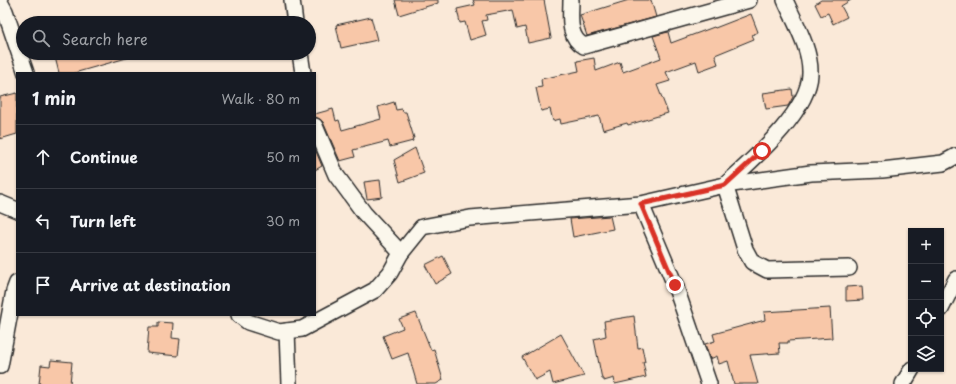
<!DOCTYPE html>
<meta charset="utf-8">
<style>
body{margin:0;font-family:"Playpen Sans",sans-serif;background:#20242c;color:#f1f3f6}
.controls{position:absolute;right:12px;bottom:12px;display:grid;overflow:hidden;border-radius:0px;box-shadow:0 1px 3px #0004}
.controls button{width:36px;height:36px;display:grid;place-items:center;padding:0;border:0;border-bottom:1px solid #363941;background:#171b24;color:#f1f3f6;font:20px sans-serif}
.stop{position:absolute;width:12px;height:12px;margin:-9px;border:3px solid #d93025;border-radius:50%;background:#fff}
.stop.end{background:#d93025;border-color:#fff;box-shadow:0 1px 4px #0008}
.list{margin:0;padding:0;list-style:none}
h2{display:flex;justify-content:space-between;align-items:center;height:52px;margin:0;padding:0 16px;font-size:17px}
h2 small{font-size:13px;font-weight:400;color:#9ea1a6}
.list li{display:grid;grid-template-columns:26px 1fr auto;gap:12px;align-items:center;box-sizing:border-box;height:64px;padding:0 16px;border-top:1px solid #363941}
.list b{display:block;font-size:15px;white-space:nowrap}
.list em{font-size:13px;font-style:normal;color:#9ea1a6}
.icon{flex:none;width:22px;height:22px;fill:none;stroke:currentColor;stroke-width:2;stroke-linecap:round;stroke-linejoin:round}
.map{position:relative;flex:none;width:956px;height:384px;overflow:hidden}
.search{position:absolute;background:#171b24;box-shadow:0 1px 3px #0004;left:16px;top:16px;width:300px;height:44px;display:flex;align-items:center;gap:10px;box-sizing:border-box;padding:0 14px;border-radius:22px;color:#9ea1a6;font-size:15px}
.panel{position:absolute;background:#171b24;box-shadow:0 1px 3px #0004;left:16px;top:72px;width:300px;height:244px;border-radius:0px}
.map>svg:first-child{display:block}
</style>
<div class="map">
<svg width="956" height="384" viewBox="0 0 956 384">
<rect width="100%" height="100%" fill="#fae9d8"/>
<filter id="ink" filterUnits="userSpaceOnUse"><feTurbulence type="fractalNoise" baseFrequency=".025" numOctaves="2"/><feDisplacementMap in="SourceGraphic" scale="8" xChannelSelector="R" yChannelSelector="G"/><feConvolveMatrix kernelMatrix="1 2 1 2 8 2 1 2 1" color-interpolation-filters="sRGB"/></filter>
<g filter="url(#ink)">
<g fill="#f8c7a8" stroke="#2b2b2b">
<polygon points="395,0 438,0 438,3 399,15"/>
<polygon points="473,0 544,0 551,38 528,43 525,27 517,29 513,10 486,15 487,20 482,21 486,35 470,40 465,22 460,23 457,9 475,5"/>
<polygon points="629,0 651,0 656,17 587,36 580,15"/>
<polygon points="821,0 851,0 841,6 847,17 833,24 828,13 821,16 815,4"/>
<polygon points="751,14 758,32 752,35 754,39 715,55 718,64 699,71 696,61 666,72 670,81 657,85 668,113 628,125 627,123 603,130 599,116 561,124 560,119 553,121 550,109 541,111 536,88 542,87 541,79 579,71 577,61 594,58 596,71 620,62 623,72 661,58 653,36 668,32 671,43 714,27 715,28"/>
<polygon points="371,17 377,40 341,48 336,25"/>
<polygon points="70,53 129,53 130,57 74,73 59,73 55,57"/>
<polygon points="792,89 793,97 788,106 766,109 763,93"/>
<polygon points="17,93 17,134 0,139 0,97"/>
<polygon points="394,102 396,110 402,109 403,112 406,112 414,138 412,138 413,141 390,147 388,141 353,150 355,157 340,161 323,122 320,119 315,117 315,114 333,109 336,121 339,120 342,130 381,119 378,107"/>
<polygon points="415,148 424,173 400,182 394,160"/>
<polygon points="315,149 322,166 315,170"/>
<polygon points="380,180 382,197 367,199 364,182"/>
<polygon points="610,216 613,229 573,237 570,219"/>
<polygon points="443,256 452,274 435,284 425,265"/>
<polygon points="862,286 863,300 846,301 846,287"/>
<polygon points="830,308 832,338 788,341 788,343 779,343 780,353 750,355 758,384 734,384 728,361 719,364 717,356 710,359 705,344 715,341 713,334 765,320 764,312"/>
<polygon points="416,313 431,350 434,349 443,380 436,384 417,384 408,353 392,359 383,336 403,328 399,319"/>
<polygon points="634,316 638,348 642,347 645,362 643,362 646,377 615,384 614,378 604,381 604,379 602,379 594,339 606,336 604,321"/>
<polygon points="158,322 173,323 172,338 180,339 178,356 147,353 149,327 158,327"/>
<polygon points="561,334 584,376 553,384 550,372 535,380 522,357"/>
<polygon points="51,360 72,362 70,384 39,384 41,365 50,366"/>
</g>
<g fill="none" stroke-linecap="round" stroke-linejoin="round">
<defs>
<g id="minor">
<polyline points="292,0 295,23"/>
<path d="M571,0C571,16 567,37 584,46L749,0"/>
<path d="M785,0C795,23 811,49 810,74C809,112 751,161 725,185L745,249L752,262L767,270L849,268"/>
<polyline points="0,2 5,11 26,73"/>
<polyline points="300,53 303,73"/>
<polyline points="315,126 336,175 364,213 401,253"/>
<polyline points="0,203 17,210"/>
<polyline points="641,204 675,285 709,384"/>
<polyline points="941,309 956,279"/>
<polyline points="239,315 248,322 279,332 302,329 375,290 390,273 401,253 422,227 470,218 641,204 725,185 811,173 882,170 943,163 956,156"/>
<polyline points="287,331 289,384"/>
<polyline points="0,366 14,291 17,283"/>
<polyline points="903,384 912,369"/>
</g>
</defs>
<use href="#minor" stroke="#2b2b2b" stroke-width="18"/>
<use href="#minor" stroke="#fbf7ec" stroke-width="15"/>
</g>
</g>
<g fill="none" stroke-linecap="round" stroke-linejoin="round" filter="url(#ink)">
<polyline stroke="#d93025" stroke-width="5" points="675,285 641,204 725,185 762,151"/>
</g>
</svg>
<div class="controls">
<button>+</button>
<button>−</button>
<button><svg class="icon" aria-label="locate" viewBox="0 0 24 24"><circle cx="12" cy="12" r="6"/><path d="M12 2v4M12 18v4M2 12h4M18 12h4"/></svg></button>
<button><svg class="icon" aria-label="layers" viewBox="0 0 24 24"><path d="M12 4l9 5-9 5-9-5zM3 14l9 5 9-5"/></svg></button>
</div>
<div class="stop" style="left:762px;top:151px"></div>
<div class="stop end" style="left:675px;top:285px"></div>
<div class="search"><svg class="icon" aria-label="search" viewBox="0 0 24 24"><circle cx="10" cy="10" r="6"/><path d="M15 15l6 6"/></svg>Search here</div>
<section class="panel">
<h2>1 min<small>Walk · 80 m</small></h2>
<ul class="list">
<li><svg class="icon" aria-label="ahead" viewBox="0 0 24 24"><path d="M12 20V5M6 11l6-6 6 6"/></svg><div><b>Continue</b></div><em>50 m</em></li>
<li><svg class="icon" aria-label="left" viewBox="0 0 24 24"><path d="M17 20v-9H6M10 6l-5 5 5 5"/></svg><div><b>Turn left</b></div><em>30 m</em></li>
<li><svg class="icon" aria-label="arrive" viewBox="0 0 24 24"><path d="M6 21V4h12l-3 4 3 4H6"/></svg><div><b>Arrive at destination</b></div></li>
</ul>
</section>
</div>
